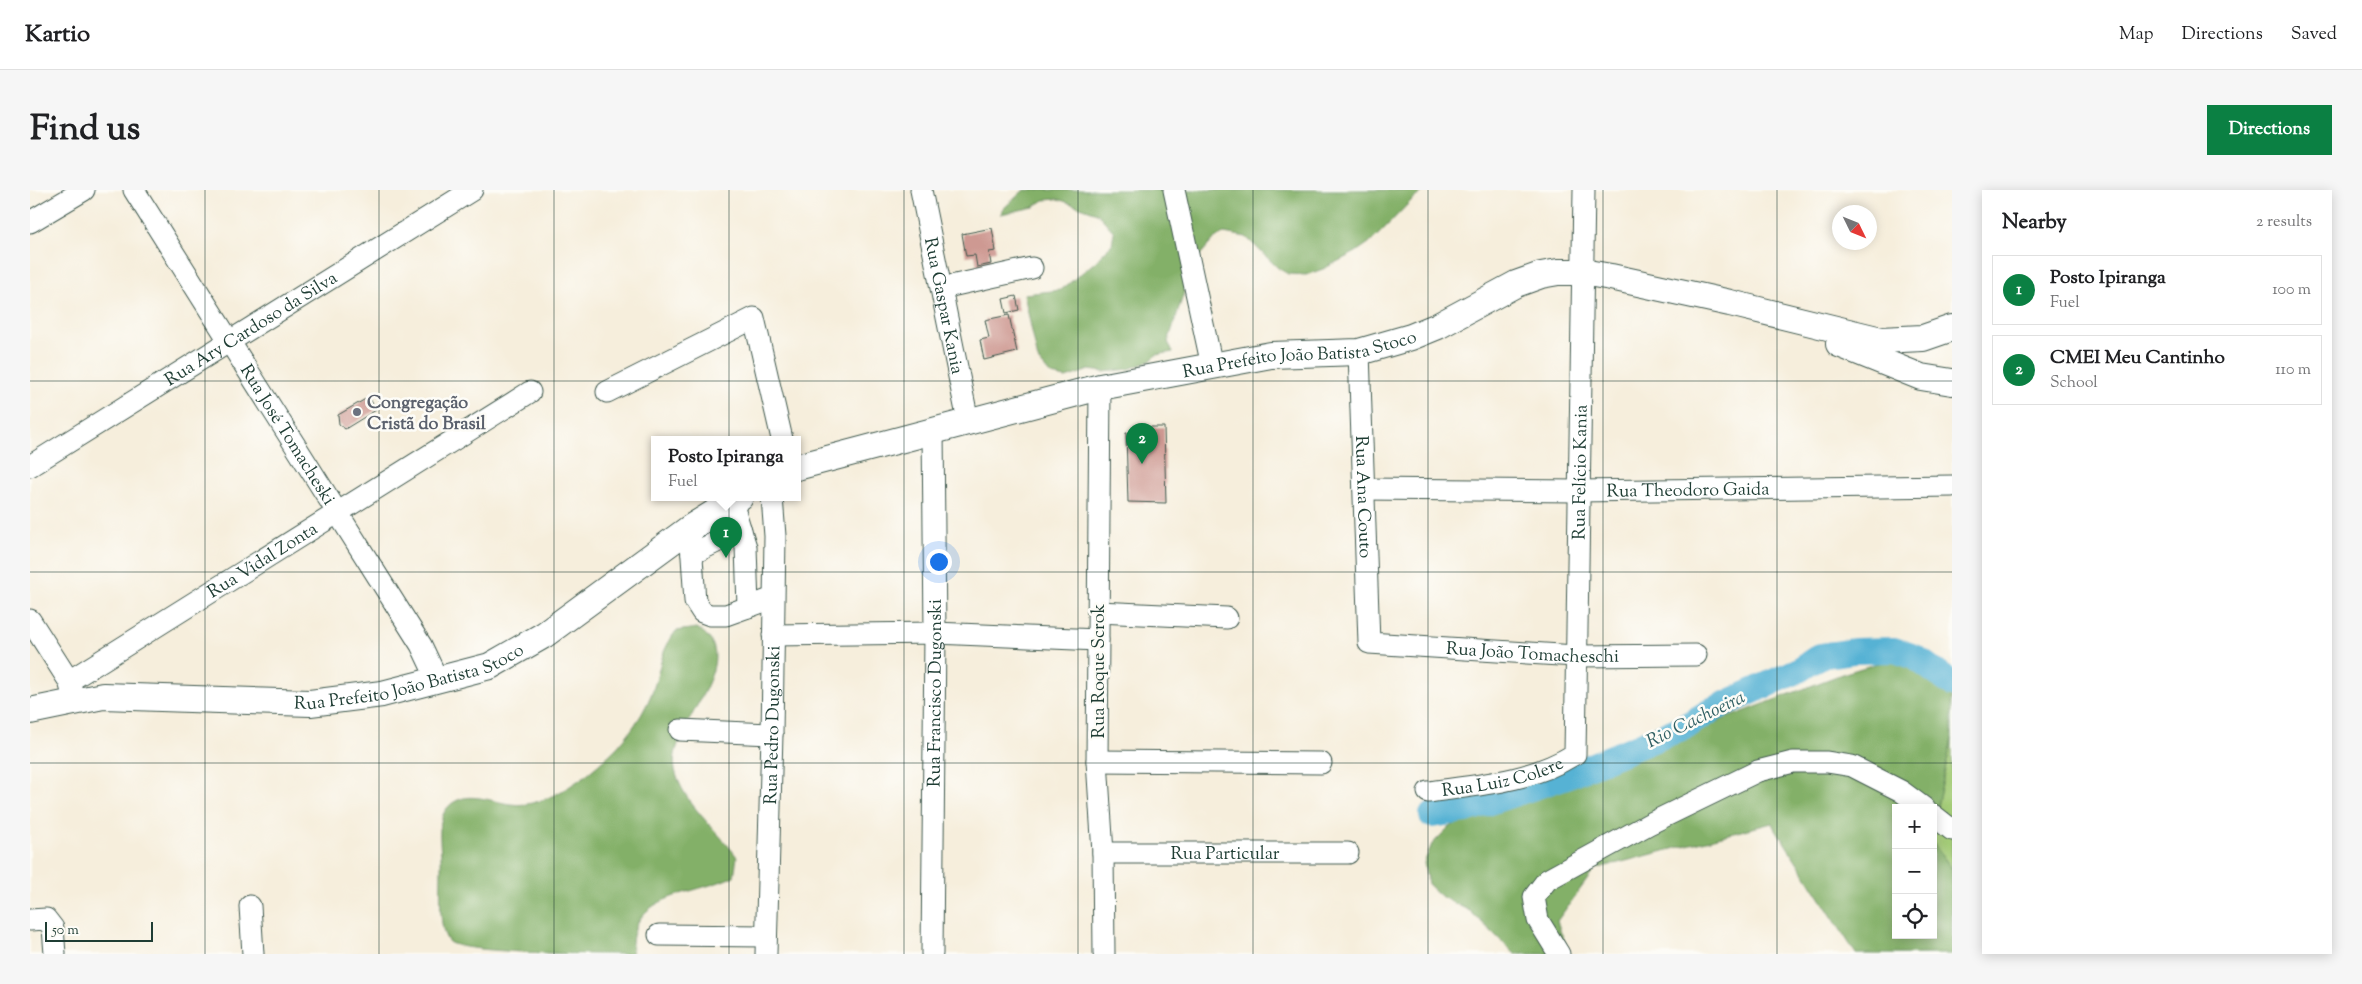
<!DOCTYPE html>
<meta charset="utf-8">
<style>
body{margin:0;font-family:"Sorts Mill Goudy",serif;background:#f6f6f6;color:#202124}
.controls{position:absolute;right:15px;bottom:15px;display:grid;overflow:hidden;border-radius:0px;box-shadow:0 2px 12px #0003}
.controls button{width:45px;height:45px;display:grid;place-items:center;padding:0;border:0;border-bottom:1px solid #e0e0e0;background:#fff;color:#202124;font:25px sans-serif}
.compass{position:absolute;left:1802px;top:15px;width:45px;height:45px;border-radius:50%;background:#fff;box-shadow:0 2px 12px #0003;rotate:133deg}
.scale{position:absolute;left:15px;bottom:12px;width:108px;box-sizing:border-box;padding-left:5px;border:2px solid #1f3d34;border-top:0;font-size:14px;line-height:18px;white-space:nowrap;color:#1f3d34;-webkit-text-stroke:4px #fdfcf7;paint-order:stroke}
.you{position:absolute;left:908px;top:371px;width:18px;height:18px;margin:-12px;border:4px solid #fff;border-radius:50%;background:#1a73e8;box-shadow:0 0 0 8px #1a73e833}
.badge{display:grid;place-items:center;width:32px;height:32px;border-radius:50%;background:#0b8043;color:#fff;font-size:16px;font-weight:700}
.pin{position:absolute;translate:-50% -41px;filter:drop-shadow(0 1px 2px #0008)}
.pin::after{content:'';position:absolute;top:26px;width:18px;height:15px;background:inherit;clip-path:polygon(0 0,100% 0,50% 100%)}
.popup{position:absolute;left:621px;top:246px;width:150px;height:65px;box-sizing:border-box;display:grid;place-content:center;border-radius:0px;background:#fff;filter:drop-shadow(0 1px 4px #0005);font-size:16px;white-space:nowrap;color:#757577}
.popup b{font-size:19px;color:#202124}
.popup::after{content:'';position:absolute;left:50%;top:100%;margin-left:-10px;border:10px solid transparent;border-top-color:#fff}
.list{margin:0;padding:0;list-style:none}
h2{display:flex;justify-content:space-between;align-items:center;height:65px;margin:0;padding:0 20px;font-size:21px}
h2 small{font-size:16px;font-weight:400;color:#757577}
.list li{display:grid;grid-template-columns:32px 1fr auto;gap:15px;align-items:center;box-sizing:border-box;height:70px;margin:0 10px 10px;padding:0 10px;border:1px solid #e0e0e0;border-radius:0px}
.list b{display:block;font-size:19px;white-space:nowrap}
.list p{margin:0;font-size:16px;white-space:nowrap;color:#757577}
.list em{font-size:16px;font-style:normal;color:#757577}
.icon{flex:none;width:28px;height:28px;fill:none;stroke:currentColor;stroke-width:2;stroke-linecap:round;stroke-linejoin:round}
.map{position:relative;flex:none;width:1922px;height:764px;overflow:hidden;border-radius:0px}
header{display:flex;align-items:center;gap:30px;box-sizing:border-box;height:70px;padding:0 25px;background:#fff;border-bottom:1px solid #e0e0e0}
header strong{font-size:24px}
nav{display:flex;gap:28px;margin-inline-start:auto;font-size:18px}
.intro{display:flex;align-items:center;justify-content:space-between;box-sizing:border-box;height:120px;padding:0 30px}
h1{margin:0;font-size:35px}
.button{padding:12px 22px;border-radius:0px;background:#0b8043;color:#fff;font-size:18px;font-weight:700}
main{display:flex;gap:30px;padding:0 30px}
aside{flex:1;background:#fff;border-radius:0px;box-shadow:0 2px 12px #0003}
.map>svg:first-child{display:block}
</style>
<header>
<strong>Kartio</strong>
<nav><a>Map</a><a>Directions</a><a>Saved</a></nav>
</header>
<div class="intro"><h1>Find us</h1><a class="button">Directions</a></div>
<main>
<div class="map">
<svg width="1922" height="764" viewBox="0 0 1922 764">
<rect width="100%" height="100%" fill="#fdfcf7"/>
<filter id="ink" filterUnits="userSpaceOnUse"><feTurbulence type="fractalNoise" baseFrequency=".02" numOctaves="2"/><feDisplacementMap in="SourceGraphic" scale="10" xChannelSelector="R" yChannelSelector="G"/><feConvolveMatrix kernelMatrix="1 2 1 2 8 2 1 2 1" color-interpolation-filters="sRGB"/></filter>
<filter id="wash" filterUnits="userSpaceOnUse"><feTurbulence type="fractalNoise" baseFrequency=".0096" numOctaves="4" result="noise"/><feDisplacementMap in="SourceGraphic" scale="20" xChannelSelector="R" yChannelSelector="G"/><feGaussianBlur stdDeviation="1.12" result="paint"/><feColorMatrix in="noise" values="0 0 0 0 0 0 0 0 0 0 0 0 0 0 0 0 0 1.4 0 .05"/><feComposite in="paint" operator="in"/></filter>
<g filter="url(#wash)">
<rect width="100%" height="100%" fill="#f6eedc"/>
<polygon fill="#a4cc78" stroke="#628456" points="1922,549 1922,679 1903,653 1903,634"/>
<g fill="#83b068" stroke="#51764e">
<polygon points="994,0 1395,0 1382,10 1343,50 1326,62 1293,79 1276,85 1258,84 1248,78 1216,47 1194,43 1185,48 1170,65 1159,87 1138,152 1143,162 1126,165 1120,171 1099,179 1074,182 1059,180 1036,188 1021,185 1008,170 994,104 1031,100 1065,72 1082,54 1084,42 1067,23 1028,9 1014,10 1004,17 971,24 974,18"/>
<path d="M667,438C721,469 635,539 645,580C653,614 687,639 707,667L704,686C661,707 598,702 602,764C572,764 435,764 419,752C406,739 412,686 411,667C410,646 405,620 428,610C442,603 465,612 480,614C518,620 564,581 589,555C604,538 617,518 624,497C631,475 631,460 646,441Z"/>
<polygon points="1866,471 1907,477 1922,481 1922,549 1903,634 1903,618 1866,618 1866,745 1903,745 1903,653 1922,679 1922,764 1826,764 1742,633 1565,679 1527,731 1539,764 1485,764 1440,721 1412,707 1398,694 1394,673 1402,654 1417,639 1431,630 1812,484 1848,473"/>
</g>
<g fill="none" stroke-linecap="round" stroke-linejoin="round">
<polyline stroke="#57b2d4" stroke-width="26" points="1402,625 1436,620 1534,587 1654,537 1684,519 1769,480 1790,466 1824,461 1864,460 1885,467 1922,494"/>
</g>
<g id="blocks">
<g fill="#ce9992">
<polygon points="962,38 966,61 959,62 961,74 947,77 945,65 936,66 932,44"/>
<polygon points="986,106 989,120 976,123 973,109"/>
<polygon points="979,125 987,162 954,170 950,150 959,148 955,130"/>
<polygon points="339,207 346,220 315,239 309,234 308,225"/>
<polygon points="1105,237 1134,237 1136,313 1098,312 1096,243 1105,243"/>
</g>
</g>
</g>
<g filter="url(#ink)">
<use href="#blocks" fill-opacity="0" stroke="#3f584d" stroke-width="1"/>
<g fill="none" stroke-linecap="round" stroke-linejoin="round">
<defs>
<g id="minor">
<path id="s1" d="M104,0L391,455L408,491"/>
<path id="s2" d="M891,0L938,231"/>
<polyline points="1144,0 1182,176"/>
<polyline points="0,32 54,0"/>
<polyline points="912,98 1002,78"/>
<path id="s3" d="M1329,162L1339,453L1546,466L1666,465"/>
<polyline points="1070,197 1067,571 1073,663 1074,764"/>
<polyline points="577,202 724,128 752,249"/>
<path id="s4" d="M0,276L442,0"/>
<path id="s5" d="M1334,299L1548,301L1922,296"/>
<polyline points="702,312 716,357 718,417"/>
<polyline points="660,338 665,411 672,422 680,425 696,425 743,408"/>
<polyline points="662,364 711,340"/>
<polyline points="1068,422 1197,428"/>
<polyline points="0,430 39,491 43,505"/>
<polyline points="743,445 905,443 1068,450"/>
<path id="s6" d="M39,491L500,202"/>
<polyline points="650,540 742,544"/>
<polyline points="1067,571 1291,573"/>
<path id="s7" d="M1398,602C1449,595 1500,592 1545,564L1554,0"/>
<polyline points="1903,625 1922,640"/>
<path id="s8" d="M1073,663H1318"/>
<polyline points="220,716 223,764"/>
<polyline points="0,730 16,729 23,738 25,764"/>
<polyline points="629,745 736,746"/>
<path id="s9" d="M736,764L742,544L745,346L742,307"/>
<path id="s10" d="M902,764L905,443L903,241"/>
<polyline points="1529,764 1508,730 1504,707 1517,690 1619,634 1728,581 1763,572 1797,572 1822,576 1871,601 1894,618"/>
</g>
<g id="major">
<polyline points="1809,154 1891,187 1922,192"/>
<path id="s11" d="M767,277L1070,197L1241,165L1329,162L1381,147L1408,136L1486,94L1511,85L1528,82H1552L1581,87L1700,113L1851,150L1893,148L1922,138"/>
<path id="s12" d="M0,521L73,506L280,513L352,504L460,476L514,445L660,338L710,307"/>
</g>
</defs>
<use href="#minor" stroke="#3f584d" stroke-width="23"/>
<use href="#major" stroke="#3f584d" stroke-width="28"/>
<use href="#minor" stroke="#fff" stroke-width="21"/>
<use href="#major" stroke="#fff" stroke-width="26"/>
</g>
</g>
<path fill="none" stroke="#1f3d34" stroke-width="1" stroke-opacity="0.55" d="M175,0V764M349,0V764M524,0V764M699,0V764M874,0V764M1048,0V764M1223,0V764M1398,0V764M1573,0V764M1747,0V764M0,191H1922M0,382H1922M0,573H1922"/>
<circle fill="#6b7280" stroke="#fdfcf7" stroke-width="2" cx="327" cy="222" r="5"/>
<g text-anchor="middle" stroke-width="5" stroke-linejoin="round" paint-order="stroke">
<g font-size="18" fill="#1f3d34" stroke="#fdfcf7">
<text dy="6" stroke="none"><textPath href="#s2" startOffset="118">Rua Gaspar Kania</textPath></text>
<text dy="6" stroke="none"><textPath href="#s4" startOffset="260">Rua Ary Cardoso da Silva</textPath></text>
<text dy="6" stroke="none"><textPath href="#s11" startOffset="516">Rua Prefeito João Batista Stoco</textPath></text>
<text dy="6" stroke="none"><textPath href="#s1" startOffset="289">Rua José Tomacheski</textPath></text>
<text dy="6" stroke="none"><textPath href="#s7" startOffset="435">Rua Felício Kania</textPath></text>
<text dy="6" stroke="none"><textPath href="#s5" startOffset="324">Rua Theodoro Gaida</textPath></text>
<text dy="6" stroke="none"><textPath href="#s3" startOffset="145">Rua Ana Couto</textPath></text>
<text dy="6" stroke="none"><textPath href="#s6" startOffset="228">Rua Vidal Zonta</textPath></text>
<text dy="6" stroke="none"><textPath href="#s3" startOffset="455">Rua João Tomacheschi</textPath></text>
<text transform="translate(1068 481) rotate(-90)" y="6">Rua Roque Scrok</text>
<text dy="6" stroke="none"><textPath href="#s12" startOffset="384">Rua Prefeito João Batista Stoco</textPath></text>
<text dy="6" stroke="none"><textPath href="#s10" startOffset="261">Rua Francisco Dugonski</textPath></text>
<text dy="6" stroke="none"><textPath href="#s9" startOffset="229">Rua Pedro Dugonski</textPath></text>
<text dy="6" stroke="none"><textPath href="#s7" startOffset="76">Rua Luiz Colere</textPath></text>
<text dy="6" stroke="none"><textPath href="#s8" startOffset="122">Rua Particular</textPath></text>
</g>
<g font-size="18" font-weight="bold" fill="#5b616d" stroke="#fdfcf7" text-anchor="start">
<text x="337" y="218">Congregação<tspan x="337" dy="21">Cristã do Brasil</tspan></text>
</g>
<g font-size="19" font-style="italic" fill="#306064" stroke="#fdfcf7">
<text transform="translate(1665 528) rotate(-26)" y="7">Rio Cachoeira</text>
</g>
</g>
</svg>
<div class="controls">
<button>+</button>
<button>−</button>
<button><svg class="icon" aria-label="locate" viewBox="0 0 24 24"><circle cx="12" cy="12" r="6"/><path d="M12 2v4M12 18v4M2 12h4M18 12h4"/></svg></button>
</div>
<svg class="compass" viewBox="-18 -18 36 36"><path d="M0-13l5 13h-10z" fill="#e53935"/><path d="M0 13l5-13h-10z" fill="#757577"/></svg>
<div class="scale">50 m</div>
<div class="you"></div>
<div class="pin badge" style="left:696px;top:368px">1</div>
<div class="popup"><b>Posto Ipiranga</b>Fuel</div>
<div class="pin badge" style="left:1112px;top:274px">2</div>
</div>
<aside>
<h2>Nearby<small>2 results</small></h2>
<ul class="list">
<li><span class="badge">1</span><div><b>Posto Ipiranga</b><p>Fuel</p></div><em>100 m</em></li>
<li><span class="badge">2</span><div><b>CMEI Meu Cantinho</b><p>School</p></div><em>110 m</em></li>
</ul>
</aside>
</main>
